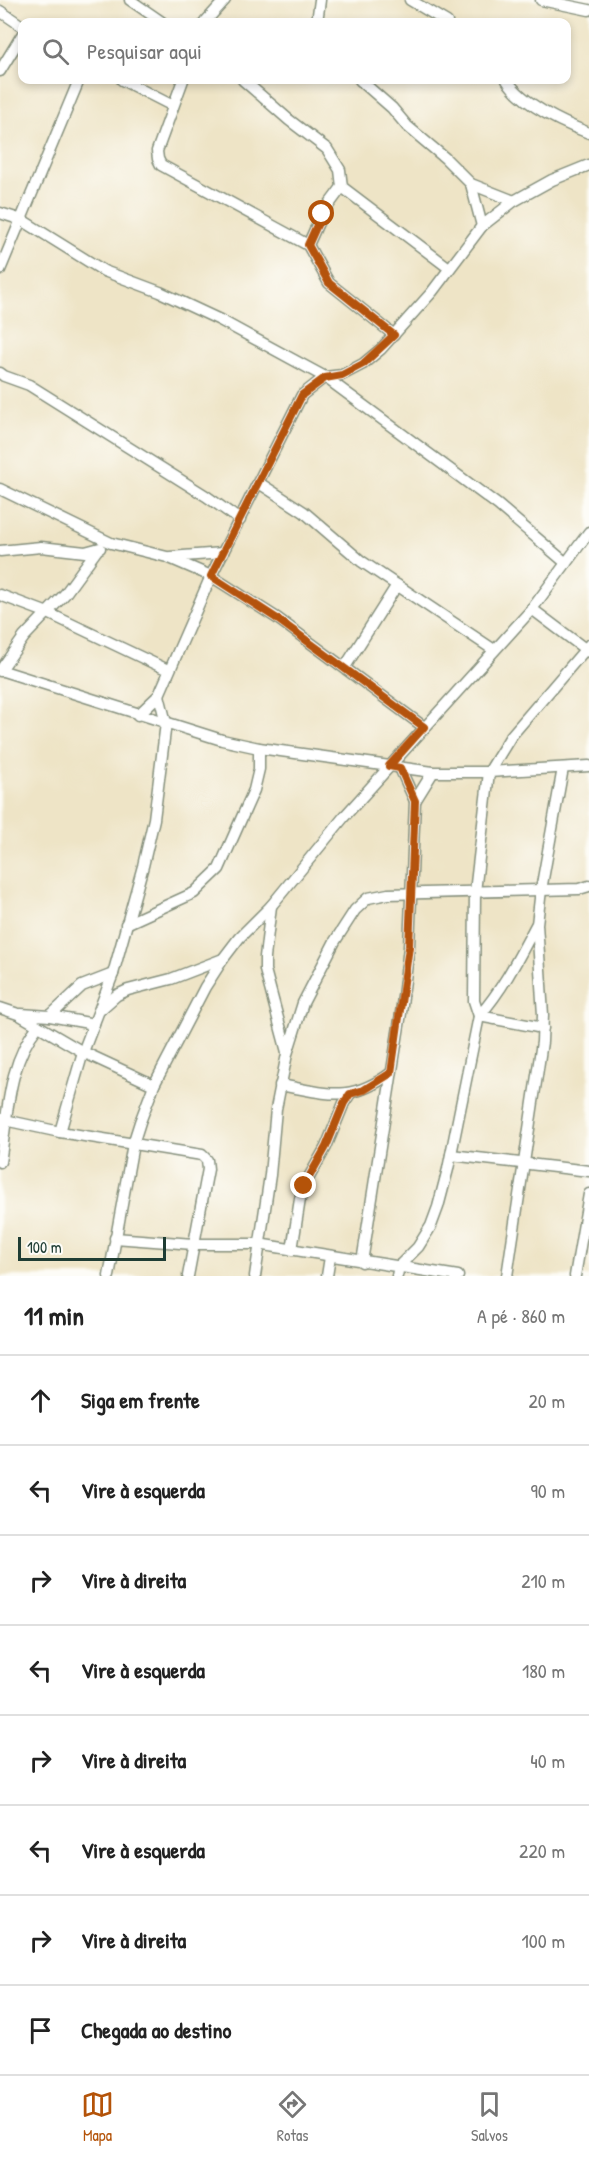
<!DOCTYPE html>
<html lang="pt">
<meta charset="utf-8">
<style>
body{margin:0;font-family:"Patrick Hand",sans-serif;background:#f2f2f2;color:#222}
.scale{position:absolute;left:18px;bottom:15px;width:148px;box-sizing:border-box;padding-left:6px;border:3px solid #1f3d34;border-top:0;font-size:16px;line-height:21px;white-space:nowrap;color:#1f3d34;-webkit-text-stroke:4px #fdfcf7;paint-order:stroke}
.stop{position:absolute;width:18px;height:18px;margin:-14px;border:4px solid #b45309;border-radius:50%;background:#fff}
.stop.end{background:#b45309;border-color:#fff;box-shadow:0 2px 6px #0008}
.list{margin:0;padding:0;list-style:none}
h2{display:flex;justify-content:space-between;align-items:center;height:78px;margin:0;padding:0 24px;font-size:26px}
h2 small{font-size:20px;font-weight:400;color:#767676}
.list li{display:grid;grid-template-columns:39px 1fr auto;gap:18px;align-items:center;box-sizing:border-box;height:90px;padding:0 24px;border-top:2px solid #e0e0e0}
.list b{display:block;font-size:22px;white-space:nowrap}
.list em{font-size:20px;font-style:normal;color:#767676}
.icon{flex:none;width:33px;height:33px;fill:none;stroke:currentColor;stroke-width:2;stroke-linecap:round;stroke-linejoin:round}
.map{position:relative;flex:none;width:589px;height:1276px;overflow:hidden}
.search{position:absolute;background:#fff;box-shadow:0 3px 9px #0003;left:18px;right:18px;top:18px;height:66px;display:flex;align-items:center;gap:15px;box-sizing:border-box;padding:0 21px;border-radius:12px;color:#767676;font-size:22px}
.sheet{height:798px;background:#fff}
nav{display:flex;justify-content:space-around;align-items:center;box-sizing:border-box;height:84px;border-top:2px solid #e0e0e0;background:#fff;font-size:16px;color:#767676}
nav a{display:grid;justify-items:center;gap:3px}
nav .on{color:#b45309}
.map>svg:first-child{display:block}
</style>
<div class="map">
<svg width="589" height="1276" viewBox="0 0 589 1276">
<rect width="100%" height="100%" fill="#fdfcf7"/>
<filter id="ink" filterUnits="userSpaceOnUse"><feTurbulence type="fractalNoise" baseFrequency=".0167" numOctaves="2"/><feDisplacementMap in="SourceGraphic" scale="12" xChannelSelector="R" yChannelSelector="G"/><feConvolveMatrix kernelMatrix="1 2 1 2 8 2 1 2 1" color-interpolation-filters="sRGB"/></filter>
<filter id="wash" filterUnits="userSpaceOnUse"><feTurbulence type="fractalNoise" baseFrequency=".008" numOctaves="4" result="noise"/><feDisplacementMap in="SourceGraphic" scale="24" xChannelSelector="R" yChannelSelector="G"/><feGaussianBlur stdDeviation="1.35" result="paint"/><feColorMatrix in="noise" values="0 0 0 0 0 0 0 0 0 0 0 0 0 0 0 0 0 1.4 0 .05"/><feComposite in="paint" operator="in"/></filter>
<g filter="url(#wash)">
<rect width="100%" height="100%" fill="#eee4c6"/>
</g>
<g filter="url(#ink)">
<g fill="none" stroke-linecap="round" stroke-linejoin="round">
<defs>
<g id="minor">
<polyline points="130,0 162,22"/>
<polyline points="410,0 447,22"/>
<polyline points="541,0 589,10"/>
<polyline points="0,11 22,26"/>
<polyline points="205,22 225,0"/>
<polyline points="317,22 320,0"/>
<polyline points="0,71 22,35"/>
<polyline points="122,80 173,106"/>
<polyline points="183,80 157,151 158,159 161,165 308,245"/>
<polyline points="243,80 289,120 327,149 340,170 342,187 449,268"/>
<polyline points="360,80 392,108 407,126 445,158 471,184 514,201"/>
<path d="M507,80C522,104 563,123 589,133"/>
<polyline points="471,184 482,226"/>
<polyline points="342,187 322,214 308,245 329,283 394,335"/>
<polyline points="0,213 22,220 104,271 160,292 220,320 325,377 498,505 566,563"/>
<polyline points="0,270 79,80"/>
<polyline points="0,373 4,376 29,385 206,496 240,520"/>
<polyline points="259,483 304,512 361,561 494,650"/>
<polyline points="0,489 111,543 167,557 211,576 277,618 424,727"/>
<polyline points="0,551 41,547 85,552 100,548"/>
<polyline points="170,557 223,553"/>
<polyline points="0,595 48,613 168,670"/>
<polyline points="532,609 589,652"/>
<polyline points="345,667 397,585"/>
<polyline points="0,670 222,740 259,748 433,772 489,772 589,766"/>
<polyline points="0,671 24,637 65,594 97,550"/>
<polyline points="138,715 159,695 211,576 302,395 325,377 342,375 363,364 381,349 432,292 482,226 514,201 552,180 589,165"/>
<polyline points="415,801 433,772"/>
<polyline points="271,906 265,957 265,970 287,1052"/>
<polyline points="126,924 194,893 219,869 254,790 259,769 259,748"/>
<polyline points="0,1008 18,1014 83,1052 154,1085"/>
<polyline points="100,1010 117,995 128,990 171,979 223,959"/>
<polyline points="21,1014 50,1016 94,1024"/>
<polyline points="50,1016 82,986 113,974"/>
<path d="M479,1016C503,989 519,957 536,925"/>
<polyline points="479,1016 543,1028"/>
<path d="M280,1085C327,1093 349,1104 391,1073"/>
<polyline points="0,1119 60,1132 202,1155 207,1160 208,1169 188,1276"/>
<polyline points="60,1132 83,1052 113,974 143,866 154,819 166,723 159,695"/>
<polyline points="451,1155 589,1171"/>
<path d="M0,1162C8,1116 7,1064 38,1026"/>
<polyline points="115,1238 193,1244 258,1244 458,1276"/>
<polyline points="292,1250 300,1199 304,1186 326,1147 344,1103 350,1094"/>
<polyline points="362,1262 401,1013 409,947 415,801 400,768"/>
<polyline points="109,1276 133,1144 140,1122 154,1085 205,987 223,959 239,938 271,906 343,818 532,609 589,532"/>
<polyline points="255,1276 270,1175 276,1109 287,1054 303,1003 335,941 355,910 368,898 388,894 579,889 589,886"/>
<polyline points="327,1276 330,1257"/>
<polyline points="397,1276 399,1266 418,1247 431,1226 438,1207 448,1169 479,1016 474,1001 475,892 489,772 511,736 589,645"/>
<polyline points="507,1276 542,1042 543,1015 537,924 541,890 563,768"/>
<polyline points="575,1276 589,1194"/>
</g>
</defs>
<use href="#minor" stroke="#86907d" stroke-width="13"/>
<use href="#minor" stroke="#fff" stroke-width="10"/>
</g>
</g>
<g fill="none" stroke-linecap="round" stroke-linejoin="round" filter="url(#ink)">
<polyline stroke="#b45309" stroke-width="8" points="304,1186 326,1147 344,1103 350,1094 364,1090 391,1073 409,947 415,801 400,768 389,766 424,727 276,618 211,576 302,395 325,378 342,375 363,364 394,335 329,283 308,245 322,214"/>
</g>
</svg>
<div class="scale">100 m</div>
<div class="stop" style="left:322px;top:214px"></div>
<div class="stop end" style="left:304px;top:1186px"></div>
<div class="search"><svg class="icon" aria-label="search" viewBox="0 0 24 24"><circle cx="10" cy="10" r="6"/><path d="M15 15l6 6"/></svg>Pesquisar aqui</div>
</div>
<section class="sheet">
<h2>11 min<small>A pé · 860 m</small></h2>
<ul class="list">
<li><svg class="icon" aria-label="ahead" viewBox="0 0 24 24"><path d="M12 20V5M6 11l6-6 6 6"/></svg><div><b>Siga em frente</b></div><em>20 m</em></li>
<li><svg class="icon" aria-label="left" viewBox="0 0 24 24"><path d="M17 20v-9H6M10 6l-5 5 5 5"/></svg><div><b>Vire à esquerda</b></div><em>90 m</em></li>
<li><svg class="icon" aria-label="right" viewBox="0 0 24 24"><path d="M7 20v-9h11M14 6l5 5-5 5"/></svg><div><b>Vire à direita</b></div><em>210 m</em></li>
<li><svg class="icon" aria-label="left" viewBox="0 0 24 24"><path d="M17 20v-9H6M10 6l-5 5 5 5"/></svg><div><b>Vire à esquerda</b></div><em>180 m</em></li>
<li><svg class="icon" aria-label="right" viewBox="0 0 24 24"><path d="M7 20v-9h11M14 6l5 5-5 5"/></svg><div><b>Vire à direita</b></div><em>40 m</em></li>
<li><svg class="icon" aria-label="left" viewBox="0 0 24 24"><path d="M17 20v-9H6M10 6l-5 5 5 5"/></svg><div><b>Vire à esquerda</b></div><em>220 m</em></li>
<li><svg class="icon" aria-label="right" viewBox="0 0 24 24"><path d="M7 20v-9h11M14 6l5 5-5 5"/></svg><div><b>Vire à direita</b></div><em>100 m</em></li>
<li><svg class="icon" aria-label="arrive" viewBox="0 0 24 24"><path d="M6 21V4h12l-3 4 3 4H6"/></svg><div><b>Chegada ao destino</b></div></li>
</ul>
</section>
<nav>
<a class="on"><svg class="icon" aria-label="map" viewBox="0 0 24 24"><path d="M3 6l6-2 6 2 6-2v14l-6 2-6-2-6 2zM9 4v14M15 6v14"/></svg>Mapa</a>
<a><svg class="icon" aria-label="directions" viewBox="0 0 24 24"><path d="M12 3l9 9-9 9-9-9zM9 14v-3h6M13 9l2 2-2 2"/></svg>Rotas</a>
<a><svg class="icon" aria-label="saved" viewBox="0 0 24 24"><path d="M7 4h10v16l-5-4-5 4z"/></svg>Salvos</a>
</nav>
